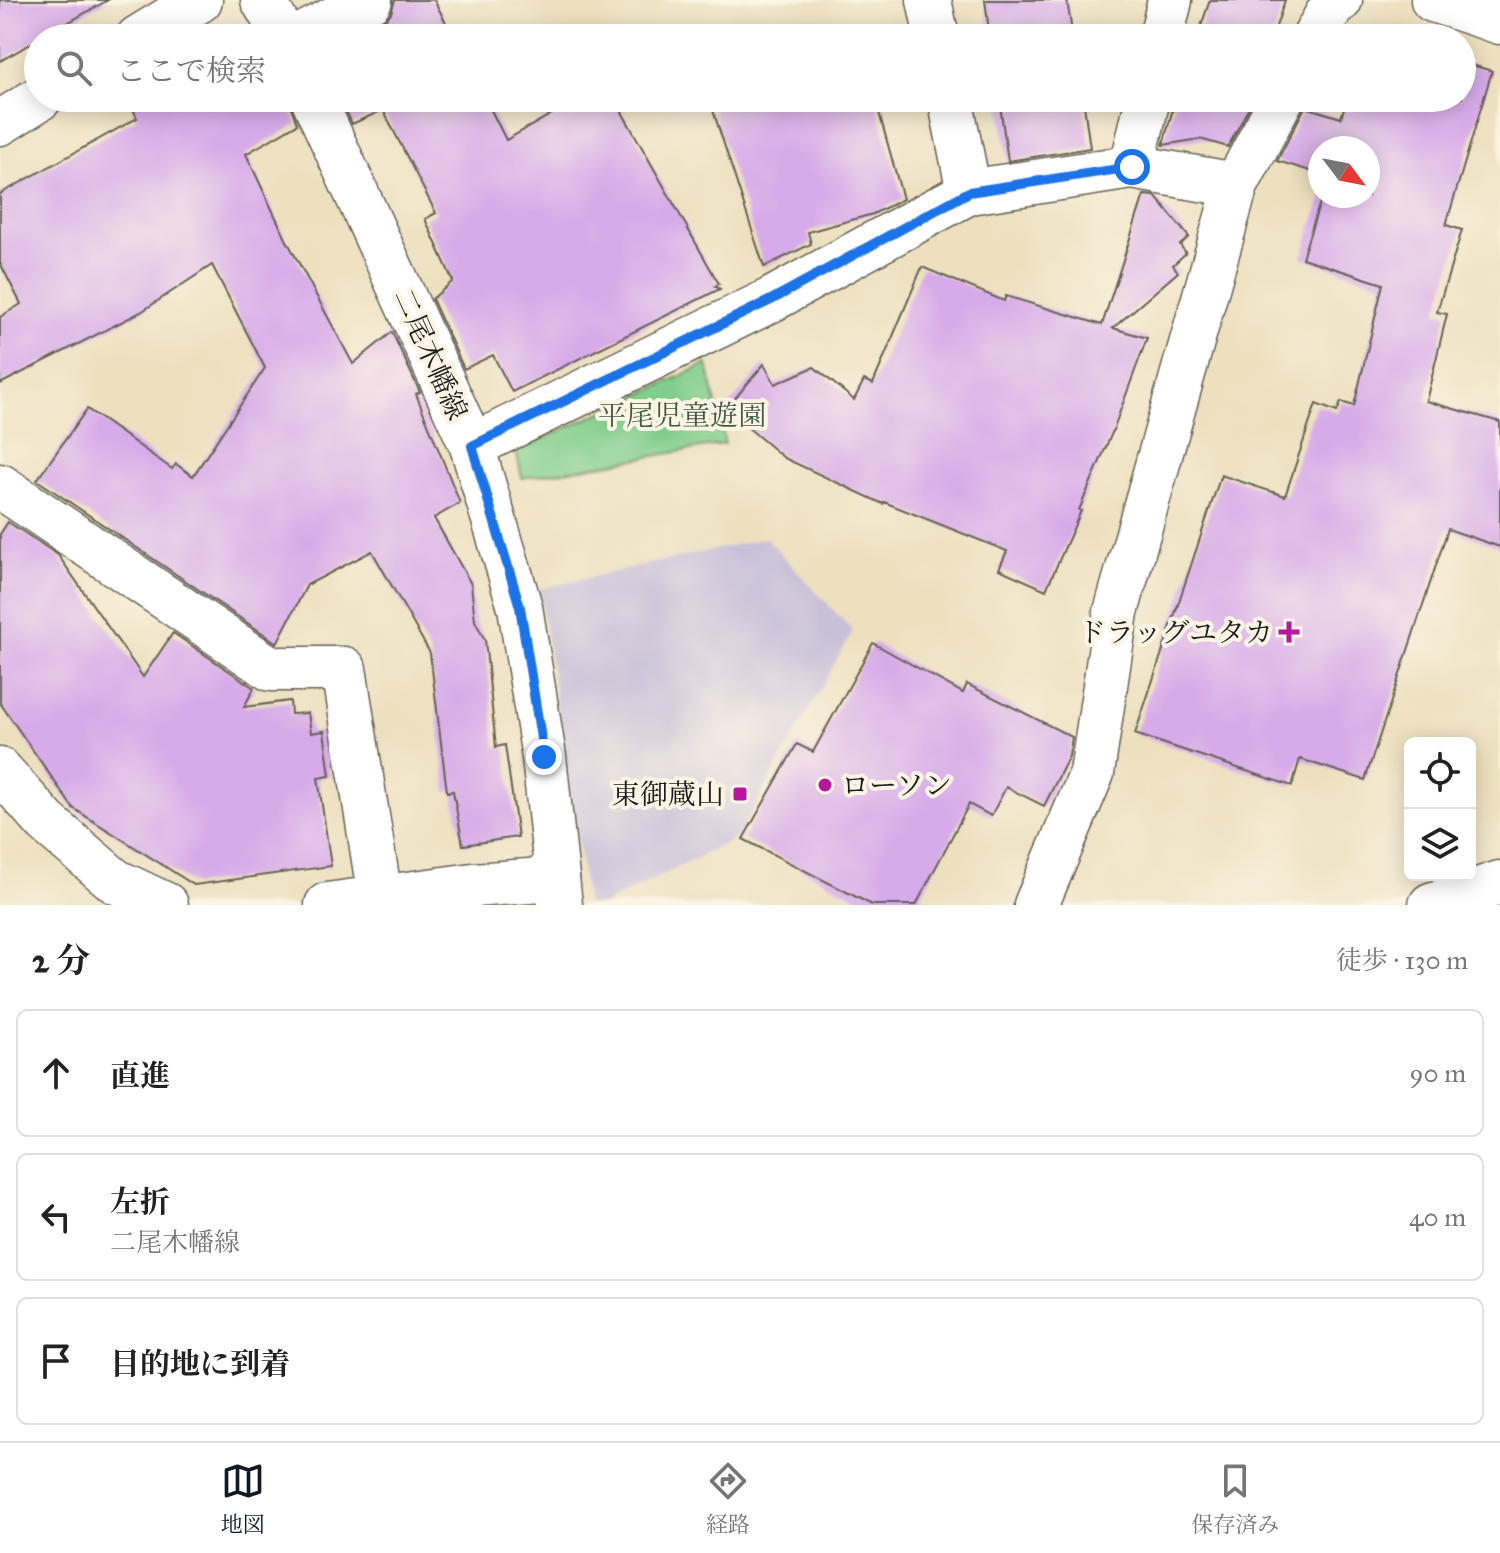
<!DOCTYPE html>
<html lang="ja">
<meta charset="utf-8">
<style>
body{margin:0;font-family:"IM FELL Great Primer","Noto Serif JP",serif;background:#f2f2f2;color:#222}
.controls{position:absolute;right:24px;bottom:24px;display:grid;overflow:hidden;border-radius:12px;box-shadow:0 4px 20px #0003}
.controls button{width:72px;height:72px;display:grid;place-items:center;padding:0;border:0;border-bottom:2px solid #e0e0e0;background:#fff;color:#222;font:40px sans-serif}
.compass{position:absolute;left:1308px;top:136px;width:72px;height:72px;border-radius:50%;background:#fff;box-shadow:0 4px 20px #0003;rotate:122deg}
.stop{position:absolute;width:24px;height:24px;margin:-18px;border:6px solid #1a73e8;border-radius:50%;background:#fff}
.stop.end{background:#1a73e8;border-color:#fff;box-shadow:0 2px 8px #0008}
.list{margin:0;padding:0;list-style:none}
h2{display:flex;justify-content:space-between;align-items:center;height:104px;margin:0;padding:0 32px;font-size:34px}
h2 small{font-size:26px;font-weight:400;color:#767676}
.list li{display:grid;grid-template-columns:52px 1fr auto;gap:24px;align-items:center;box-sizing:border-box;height:128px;margin:0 16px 16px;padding:0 16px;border:2px solid #e0e0e0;border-radius:12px}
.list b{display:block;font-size:30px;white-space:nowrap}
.list p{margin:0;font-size:26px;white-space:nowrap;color:#767676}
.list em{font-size:26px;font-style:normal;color:#767676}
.icon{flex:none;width:44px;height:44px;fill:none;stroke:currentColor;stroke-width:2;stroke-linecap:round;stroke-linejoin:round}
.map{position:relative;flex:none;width:1500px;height:905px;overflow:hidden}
.search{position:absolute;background:#fff;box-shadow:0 4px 20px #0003;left:24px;right:24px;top:24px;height:88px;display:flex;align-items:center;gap:20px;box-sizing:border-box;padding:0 28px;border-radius:44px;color:#767676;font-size:30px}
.sheet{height:536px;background:#fff}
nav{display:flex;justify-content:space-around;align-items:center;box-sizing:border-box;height:112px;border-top:2px solid #e0e0e0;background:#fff;font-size:22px;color:#767676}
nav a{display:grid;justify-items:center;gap:4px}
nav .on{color:#111827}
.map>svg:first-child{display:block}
</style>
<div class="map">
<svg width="1500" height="905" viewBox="0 0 1500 905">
<rect width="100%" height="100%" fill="#fcf5e5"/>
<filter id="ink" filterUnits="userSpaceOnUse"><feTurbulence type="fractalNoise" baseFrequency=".0125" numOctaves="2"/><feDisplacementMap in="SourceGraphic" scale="16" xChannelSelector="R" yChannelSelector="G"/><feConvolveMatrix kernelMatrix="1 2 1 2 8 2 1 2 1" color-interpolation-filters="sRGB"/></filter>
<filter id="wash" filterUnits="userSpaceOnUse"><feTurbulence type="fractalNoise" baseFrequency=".006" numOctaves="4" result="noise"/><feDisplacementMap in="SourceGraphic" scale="32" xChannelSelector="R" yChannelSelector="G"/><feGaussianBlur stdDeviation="1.8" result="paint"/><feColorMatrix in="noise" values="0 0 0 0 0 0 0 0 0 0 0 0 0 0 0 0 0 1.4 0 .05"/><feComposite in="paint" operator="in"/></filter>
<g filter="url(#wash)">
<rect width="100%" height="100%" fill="#ede0bf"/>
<polygon fill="#c8bfd8" points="766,538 853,631 737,838 602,905 587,905 539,589"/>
<polygon fill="#81cd8b" stroke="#4e7454" stroke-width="2" points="707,364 725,444 522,478 516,451"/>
<g id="blocks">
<g fill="#d7aae9">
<polygon points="0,0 108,0 0,61"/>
<polygon points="395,0 434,0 454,38 351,38 382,22 391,13"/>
<polygon points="985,0 1067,0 1073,38 990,38"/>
<polygon points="1210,0 1285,0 1272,38 1197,38"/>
<polygon points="1462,62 1492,71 1446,225 1462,230 1437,312 1447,314 1426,401 1500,422 1500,547 1448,529 1365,780 1300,759 1292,786 1135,734 1221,475 1285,496 1316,404 1337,412 1341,402 1354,406 1383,284 1302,258 1322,196 1368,196 1368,148 1320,148 1320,174 1277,161 1305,107 1341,118 1347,98 1462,98"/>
<polygon points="143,98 288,98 297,124 246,154 286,239 353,364 392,332 420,392 416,394 460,503 434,518 471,584 475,621 485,640 496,747 505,745 518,837 463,845 453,791 447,792 430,653 372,551 307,585 277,643 37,480 87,409 172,469 176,464 193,476 265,368 212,265 141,312 0,384 0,317 21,304 0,263 0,194 137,118 131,104"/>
<polygon points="340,98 485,98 506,140 580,98 614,98 719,284 715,286 720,289 512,392 493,355 464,369 432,299 453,281 425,219 436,213 383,110 352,124"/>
<polygon points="709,98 875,98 903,199 873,214 808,232 811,244 764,267"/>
<polygon points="999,98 1083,98 1090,148 1008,161"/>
<polygon points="1176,98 1254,98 1228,147 1200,139 1163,145"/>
<polygon points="1144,195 1155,196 1189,237 1180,245 1186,253 1173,265 1178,272 1113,328 1147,338 1112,433 1079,510 1081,511 1046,590 999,569 1007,551 884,502 883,504 784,458 726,409 764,364 775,384 814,367 854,400 864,380 873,384 922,267 1004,301 1006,296 1102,325"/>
<polygon points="8,522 58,555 143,677 173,633 254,688 244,707 290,701 291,714 308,713 311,733 324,731 330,776 318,778 331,866 194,885 73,808 0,703 0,534"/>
<polygon points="873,643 963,693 967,684 1072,737 1069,756 1044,806 1006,787 991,816 969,804 916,905 872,905 743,839 797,744 813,752"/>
</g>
</g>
</g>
<g filter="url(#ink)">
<use href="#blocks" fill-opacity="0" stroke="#656155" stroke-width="2"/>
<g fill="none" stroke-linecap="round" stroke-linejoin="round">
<defs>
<g id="street">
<polyline points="929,0 937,38"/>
<polyline points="1433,0 1500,22"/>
<polyline points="138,38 200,0"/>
<polyline points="297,38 370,0"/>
<polyline points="1161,38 1170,0"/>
<polyline points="1314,38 1333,4 1340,0"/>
<polyline points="950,98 969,192"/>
<polyline points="0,123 40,98"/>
<polyline points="1132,167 1148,98"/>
<polyline points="472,446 771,300 969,192 1132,167 1236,185"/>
<polyline points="0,486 271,669 344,669 380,898"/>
<polyline points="0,770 46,822 115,881 166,905"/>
<polyline points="327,905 473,885 557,879"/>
<polyline points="1036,905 1092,773 1116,612 1236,185 1282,98"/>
</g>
<g id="secondary">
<polyline points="263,0 285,38"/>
<polyline points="313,98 472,446 520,607 544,757 560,905"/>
<polyline points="1431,905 1500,883"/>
</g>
</defs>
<use href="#street" stroke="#656155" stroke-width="47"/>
<use href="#secondary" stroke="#656155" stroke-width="47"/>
<use href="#street" stroke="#fff" stroke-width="44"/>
<use href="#secondary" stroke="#fff" stroke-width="44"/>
</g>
</g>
<g fill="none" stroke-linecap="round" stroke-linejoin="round" filter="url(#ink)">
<polyline stroke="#1a73e8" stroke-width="10" points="544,757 520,607 472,446 771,300 969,192 1132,167"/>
</g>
<g fill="#b5179e" stroke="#fcf5e5" stroke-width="3">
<path d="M1285 620h8v8h8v8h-8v8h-8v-8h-8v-8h8z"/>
<circle cx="825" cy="785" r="8"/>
<rect x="732" y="786" width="16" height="16" rx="4"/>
</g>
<g text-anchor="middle" stroke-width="8" stroke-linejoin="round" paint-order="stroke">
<g font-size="28" fill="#1c1c1c" stroke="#fcf5e5">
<text transform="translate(431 354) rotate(66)" y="10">二尾木幡線</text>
</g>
<g font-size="28" fill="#3f5a43" stroke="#fcf5e5">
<text x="682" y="425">平尾児童遊園</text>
</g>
<g font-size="28" fill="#1c1c1c" stroke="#fcf5e5" text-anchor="end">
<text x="1273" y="642">ドラッグユタカ</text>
<text x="841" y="795" text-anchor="start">ローソン</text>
<text x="724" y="804">東御蔵山</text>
</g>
</g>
</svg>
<div class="controls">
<button><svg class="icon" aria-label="locate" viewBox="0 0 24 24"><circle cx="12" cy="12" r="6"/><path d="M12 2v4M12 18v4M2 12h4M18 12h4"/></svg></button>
<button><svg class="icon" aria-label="layers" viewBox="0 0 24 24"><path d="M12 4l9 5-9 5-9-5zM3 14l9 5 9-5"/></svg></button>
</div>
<svg class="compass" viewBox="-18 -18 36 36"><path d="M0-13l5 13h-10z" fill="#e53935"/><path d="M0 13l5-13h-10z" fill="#767676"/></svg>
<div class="stop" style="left:1132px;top:167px"></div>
<div class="stop end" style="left:544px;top:757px"></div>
<div class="search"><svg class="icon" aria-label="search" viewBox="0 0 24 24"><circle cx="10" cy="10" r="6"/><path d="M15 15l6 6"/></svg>ここで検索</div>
</div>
<section class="sheet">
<h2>2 分<small>徒歩 · 130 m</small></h2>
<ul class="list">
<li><svg class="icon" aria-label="ahead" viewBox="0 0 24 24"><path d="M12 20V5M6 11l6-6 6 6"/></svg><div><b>直進</b></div><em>90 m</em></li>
<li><svg class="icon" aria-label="left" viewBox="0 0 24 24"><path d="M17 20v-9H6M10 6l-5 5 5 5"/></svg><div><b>左折</b><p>二尾木幡線</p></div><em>40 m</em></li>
<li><svg class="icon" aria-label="arrive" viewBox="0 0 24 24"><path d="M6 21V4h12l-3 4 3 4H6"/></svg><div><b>目的地に到着</b></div></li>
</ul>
</section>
<nav>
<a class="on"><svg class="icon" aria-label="map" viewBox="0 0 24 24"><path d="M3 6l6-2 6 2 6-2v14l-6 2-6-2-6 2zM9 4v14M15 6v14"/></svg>地図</a>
<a><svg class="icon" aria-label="directions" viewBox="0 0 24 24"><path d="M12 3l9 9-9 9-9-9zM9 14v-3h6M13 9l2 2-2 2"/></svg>経路</a>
<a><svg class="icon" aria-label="saved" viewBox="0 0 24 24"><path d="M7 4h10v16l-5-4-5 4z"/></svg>保存済み</a>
</nav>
